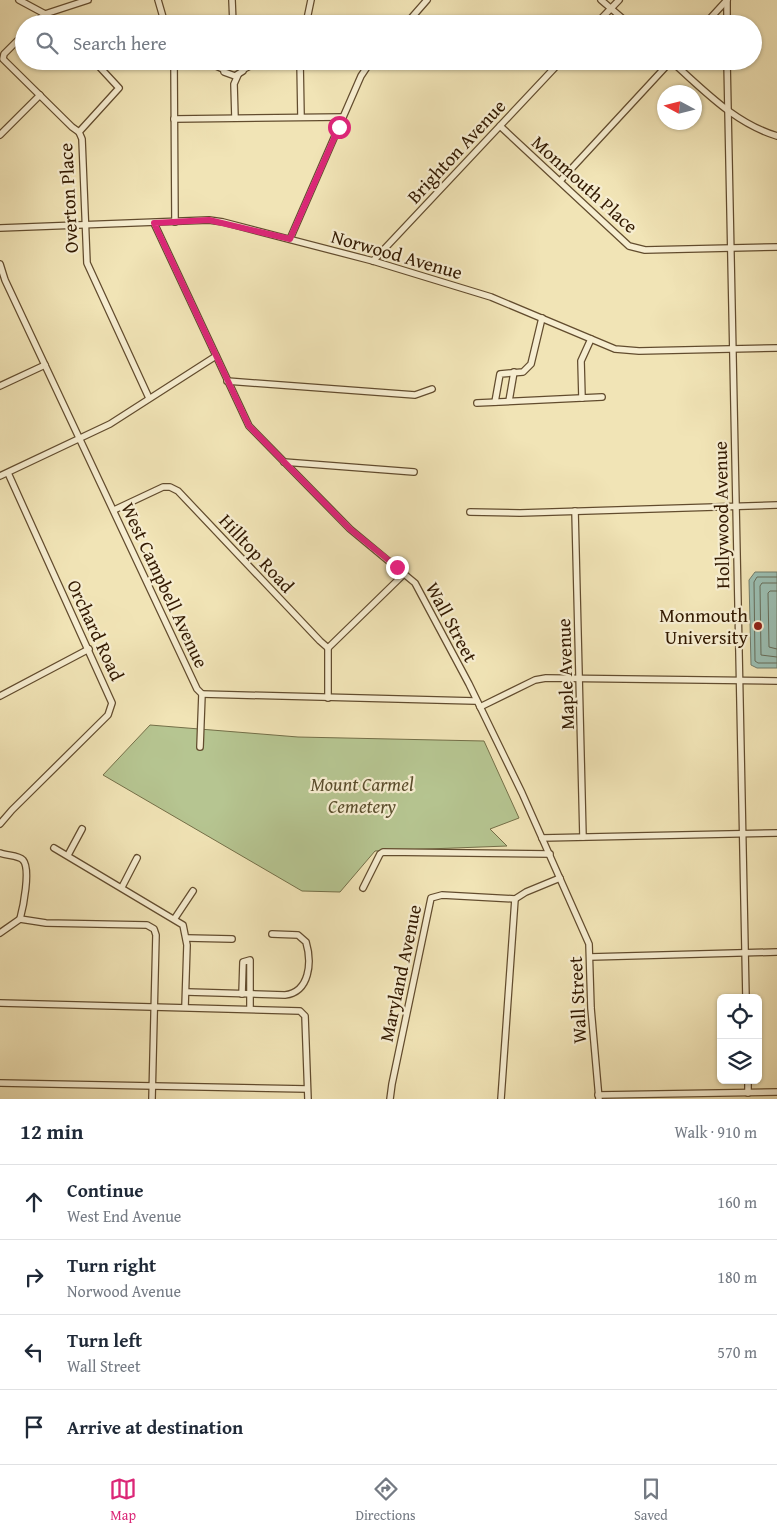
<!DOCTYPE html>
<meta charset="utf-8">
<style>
body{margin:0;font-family:"Gentium Book Plus",serif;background:#f6f6f7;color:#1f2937}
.controls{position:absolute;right:15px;bottom:15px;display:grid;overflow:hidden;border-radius:8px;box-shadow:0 1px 4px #0004}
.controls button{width:45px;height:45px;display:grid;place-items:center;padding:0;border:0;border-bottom:1px solid #e0e1e3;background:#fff;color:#1f2937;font:25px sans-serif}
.compass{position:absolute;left:657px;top:85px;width:45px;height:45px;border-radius:50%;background:#fff;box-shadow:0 1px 4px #0004;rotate:277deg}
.stop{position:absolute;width:15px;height:15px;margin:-11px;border:4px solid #db2777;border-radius:50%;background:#fff}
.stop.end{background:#db2777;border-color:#fff;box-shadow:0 1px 5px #0008}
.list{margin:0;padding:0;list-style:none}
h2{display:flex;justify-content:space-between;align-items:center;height:65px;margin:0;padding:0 20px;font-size:21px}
h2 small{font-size:16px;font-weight:400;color:#747a83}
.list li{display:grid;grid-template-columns:32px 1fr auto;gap:15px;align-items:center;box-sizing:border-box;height:75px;padding:0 20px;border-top:1px solid #e0e1e3}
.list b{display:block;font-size:19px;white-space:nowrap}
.list p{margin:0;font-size:16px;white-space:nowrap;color:#747a83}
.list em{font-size:16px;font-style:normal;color:#747a83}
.icon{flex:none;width:28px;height:28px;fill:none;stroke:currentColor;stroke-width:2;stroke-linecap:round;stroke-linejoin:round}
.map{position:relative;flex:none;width:777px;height:1099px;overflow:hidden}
.search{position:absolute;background:#fff;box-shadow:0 1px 4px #0004;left:15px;right:15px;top:15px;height:55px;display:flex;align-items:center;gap:12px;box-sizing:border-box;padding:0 18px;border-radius:28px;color:#747a83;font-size:19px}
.sheet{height:365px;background:#fff}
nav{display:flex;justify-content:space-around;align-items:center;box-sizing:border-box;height:70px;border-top:1px solid #e0e1e3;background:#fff;font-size:14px;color:#747a83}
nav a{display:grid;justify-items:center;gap:2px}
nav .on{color:#db2777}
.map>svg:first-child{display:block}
</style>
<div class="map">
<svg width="777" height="1099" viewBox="0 0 777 1099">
<rect width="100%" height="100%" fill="#f1e4b6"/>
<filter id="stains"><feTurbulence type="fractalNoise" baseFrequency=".004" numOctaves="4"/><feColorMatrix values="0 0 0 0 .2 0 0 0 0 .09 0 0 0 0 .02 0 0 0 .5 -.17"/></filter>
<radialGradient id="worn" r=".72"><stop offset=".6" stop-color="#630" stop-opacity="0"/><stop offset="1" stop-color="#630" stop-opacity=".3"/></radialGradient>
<polygon fill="#b6c591" stroke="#746f48" points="150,725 298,737 484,741 519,818 490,829 507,846 375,851 340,892 302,891 103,775"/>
<polygon fill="#9bbeb2" stroke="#717c6b" points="755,572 777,572 777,668 757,668 751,665 749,580"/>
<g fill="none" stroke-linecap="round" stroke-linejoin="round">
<g stroke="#666c59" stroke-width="1">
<polyline points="777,577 757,577 754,582 755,661 758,663 777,663"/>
<polyline points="777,583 762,583 760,586 761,655 777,657"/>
<polyline points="777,591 770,591 768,593 769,647 777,649"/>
</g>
<defs>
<g id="minor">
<polyline points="19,0 45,14 88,0"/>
<polyline points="158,0 165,24"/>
<polyline points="232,0 233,24"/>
<polyline points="601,0 629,24"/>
<polyline points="727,0 727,24"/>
<polyline points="34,24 45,14 56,24"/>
<polyline points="306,24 311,0"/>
<polyline points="406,24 427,0"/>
<polyline points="596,24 619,0"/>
<polyline points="705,24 727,0"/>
<polyline points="24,34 4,54 3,59 72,127 79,132"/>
<polyline points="94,61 119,88 79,132 82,139 87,263 149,398"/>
<polyline points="174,61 175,222"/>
<polyline points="223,61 224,72 235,76 243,71 244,61"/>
<polyline points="300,61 301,117"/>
<path d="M671,61C704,90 734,123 777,136"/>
<polyline points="727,61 746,998"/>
<polyline points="174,65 214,65 223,69"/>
<polyline points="244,69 254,64 300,63"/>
<polyline points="235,118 234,84 238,75"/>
<polyline points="174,119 343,117"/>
<polyline points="500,126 629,246 645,250 777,247"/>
<polyline points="0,135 40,95"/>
<polyline points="560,181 671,61"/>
<polyline points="154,223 249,426 350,529 415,583 469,684 522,793 589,944 591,1008 599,1099"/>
<polyline points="0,228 209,220 223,222 373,261 491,297 615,349 639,351 777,348"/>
<polyline points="290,239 361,76 371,61"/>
<polyline points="373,261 561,61"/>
<polyline points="0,264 5,280 197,689 202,694 200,747"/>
<polyline points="227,381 415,395 432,389"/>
<polyline points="0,386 45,365"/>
<polyline points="582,398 581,361 591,339"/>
<polyline points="509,401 514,372"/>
<polyline points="495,402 500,374 523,372 531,364 542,318"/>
<polyline points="477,403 602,397"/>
<polyline points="284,462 414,472"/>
<polyline points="0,476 110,424 216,356"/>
<polyline points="114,510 163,487 170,487 178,491 320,641 328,648 328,698"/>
<polyline points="575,511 583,837"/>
<polyline points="470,512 520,513 777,505"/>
<polyline points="328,648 404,574"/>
<polyline points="202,694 475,701"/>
<polyline points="0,696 89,649"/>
<polyline points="480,707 535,680 546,678 777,681"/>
<polyline points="0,824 12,810 108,715 112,703 8,473"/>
<polyline points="542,838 777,833"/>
<polyline points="54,848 183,925 187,945 185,1007"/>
<path d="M0,853C7,856 18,855 23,860C31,869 23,908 20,919"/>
<polyline points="68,855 82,829"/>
<polyline points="122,887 137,858"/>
<polyline points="363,888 380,854 383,852 550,854"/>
<polyline points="175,918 193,891"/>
<polyline points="0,933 20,919 46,923 147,925 154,929 156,935 152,1099"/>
<polyline points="187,938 232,939"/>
<polyline points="590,957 777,952"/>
<path d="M187,992L285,995C310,992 312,962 306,942L298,935L272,934"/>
<polyline points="242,994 243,962 250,960 250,1009"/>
<polyline points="0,1003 300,1011 305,1016 308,1099"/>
<polyline points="748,1080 748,1093"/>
<polyline points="0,1083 307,1089"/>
<polyline points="598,1095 777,1092"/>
<polyline points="390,1099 392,1084 431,898 442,895 515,899 526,892 560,878"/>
<polyline points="501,1099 515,899"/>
</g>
</defs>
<use href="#minor" stroke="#624c2e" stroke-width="8"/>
<use href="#minor" stroke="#f6edd0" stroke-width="5.5"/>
</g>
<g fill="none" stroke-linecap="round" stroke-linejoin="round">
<polyline stroke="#db2777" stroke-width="6" points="339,127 290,239 209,220 154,223 249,426 350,529 397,567"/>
</g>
<circle fill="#8f2418" stroke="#f6edd0" stroke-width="2" cx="758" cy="626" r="5"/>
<g text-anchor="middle" stroke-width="4.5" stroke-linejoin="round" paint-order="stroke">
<g font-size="19" fill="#321900" stroke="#f6edd0">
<text transform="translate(456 151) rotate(-47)" y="7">Brighton Avenue</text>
<text transform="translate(585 184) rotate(42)" y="7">Monmouth Place</text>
<text transform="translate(68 198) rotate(-93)" y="7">Overton Place</text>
<text transform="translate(397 254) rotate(16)" y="7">Norwood Avenue</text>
<text transform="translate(721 515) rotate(-91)" y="7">Hollywood Avenue</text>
<text transform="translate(257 553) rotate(47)" y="7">Hilltop Road</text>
<text transform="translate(165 585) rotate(65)" y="7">West Campbell Avenue</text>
<text transform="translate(452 622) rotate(62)" y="7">Wall Street</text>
<text transform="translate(96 630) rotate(65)" y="7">Orchard Road</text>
<text transform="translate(565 674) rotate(-92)" y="7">Maple Avenue</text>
<text transform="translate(400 973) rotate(-78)" y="7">Maryland Avenue</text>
<text transform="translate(577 1000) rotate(-93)" y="7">Wall Street</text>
</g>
<g font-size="19" fill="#321900" stroke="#f6edd0" text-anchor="end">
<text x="748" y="622">Monmouth<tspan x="748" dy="22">University</tspan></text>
</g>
<g font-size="19" font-style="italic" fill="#5a4d2c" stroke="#f6edd0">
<text x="362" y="791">Mount Carmel<tspan x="362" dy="22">Cemetery</tspan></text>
</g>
</g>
<rect width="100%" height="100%" filter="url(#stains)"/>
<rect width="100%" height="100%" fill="url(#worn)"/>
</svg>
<div class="controls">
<button><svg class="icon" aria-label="locate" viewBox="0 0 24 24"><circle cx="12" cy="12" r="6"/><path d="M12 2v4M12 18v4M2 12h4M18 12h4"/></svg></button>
<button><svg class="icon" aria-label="layers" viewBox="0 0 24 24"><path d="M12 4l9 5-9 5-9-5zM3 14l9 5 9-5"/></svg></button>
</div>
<svg class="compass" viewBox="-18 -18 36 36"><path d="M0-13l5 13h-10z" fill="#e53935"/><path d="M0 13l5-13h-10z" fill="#747a83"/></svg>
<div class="stop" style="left:339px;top:127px"></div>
<div class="stop end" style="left:397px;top:567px"></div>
<div class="search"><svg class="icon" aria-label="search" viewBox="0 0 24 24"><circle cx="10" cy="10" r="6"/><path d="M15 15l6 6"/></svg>Search here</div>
</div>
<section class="sheet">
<h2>12 min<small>Walk · 910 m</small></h2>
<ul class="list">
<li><svg class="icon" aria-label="ahead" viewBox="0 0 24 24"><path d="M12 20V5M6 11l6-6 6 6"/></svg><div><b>Continue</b><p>West End Avenue</p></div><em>160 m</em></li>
<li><svg class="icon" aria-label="right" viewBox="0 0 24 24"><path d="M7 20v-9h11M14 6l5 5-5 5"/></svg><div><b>Turn right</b><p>Norwood Avenue</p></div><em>180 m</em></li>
<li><svg class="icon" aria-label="left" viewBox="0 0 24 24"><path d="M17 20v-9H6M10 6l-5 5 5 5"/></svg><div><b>Turn left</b><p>Wall Street</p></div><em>570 m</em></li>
<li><svg class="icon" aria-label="arrive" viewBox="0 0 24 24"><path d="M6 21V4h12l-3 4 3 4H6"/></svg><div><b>Arrive at destination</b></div></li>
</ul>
</section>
<nav>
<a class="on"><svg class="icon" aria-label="map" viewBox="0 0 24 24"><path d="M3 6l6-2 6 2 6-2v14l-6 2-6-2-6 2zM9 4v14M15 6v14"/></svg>Map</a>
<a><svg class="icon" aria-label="directions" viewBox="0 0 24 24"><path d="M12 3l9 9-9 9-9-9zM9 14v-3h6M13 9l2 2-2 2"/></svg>Directions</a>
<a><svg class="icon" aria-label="saved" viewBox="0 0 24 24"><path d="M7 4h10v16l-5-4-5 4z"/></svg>Saved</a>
</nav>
